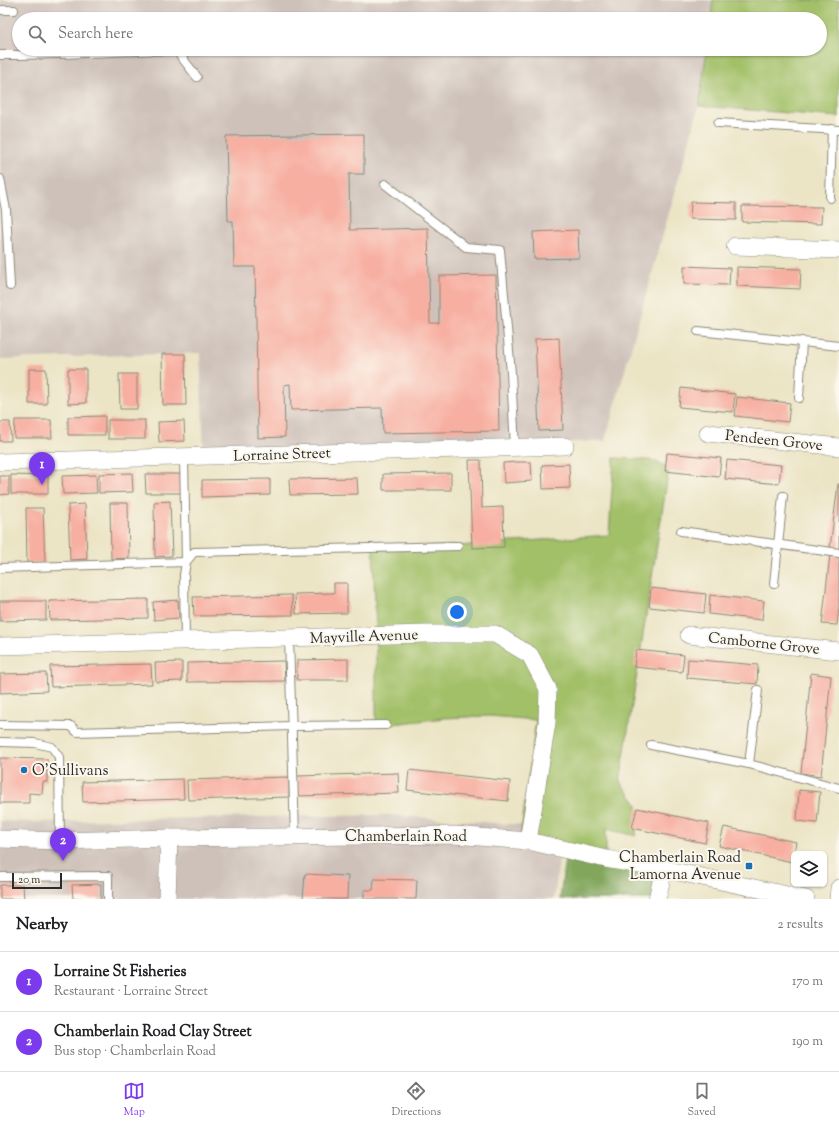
<!DOCTYPE html>
<meta charset="utf-8">
<style>
body{margin:0;font-family:"Sorts Mill Goudy",serif;background:#f2f2f2;color:#202124}
.controls{position:absolute;right:12px;bottom:12px;display:grid;overflow:hidden;border-radius:6px;box-shadow:0 1px 3px #0004}
.controls button{width:36px;height:36px;display:grid;place-items:center;padding:0;border:0;border-bottom:1px solid #e0e0e0;background:#fff;color:#202124;font:20px sans-serif}
.scale{position:absolute;left:12px;bottom:10px;width:50px;box-sizing:border-box;padding-left:4px;border:2px solid #2b2b2b;border-top:0;font-size:11px;line-height:14px;white-space:nowrap;color:#2b2b2b;-webkit-text-stroke:3px #fbf7ec;paint-order:stroke}
.you{position:absolute;left:457px;top:612px;width:14px;height:14px;margin:-10px;border:3px solid #fff;border-radius:50%;background:#1a73e8;box-shadow:0 0 0 6px #1a73e833}
.badge{display:grid;place-items:center;width:26px;height:26px;border-radius:50%;background:#7c3aed;color:#fff;font-size:13px;font-weight:700}
.pin{position:absolute;translate:-50% -33px;filter:drop-shadow(0 1px 2px #0008)}
.pin::after{content:'';position:absolute;top:21px;width:14px;height:12px;background:inherit;clip-path:polygon(0 0,100% 0,50% 100%)}
.list{margin:0;padding:0;list-style:none}
h2{display:flex;justify-content:space-between;align-items:center;height:52px;margin:0;padding:0 16px;font-size:17px}
h2 small{font-size:13px;font-weight:400;color:#757577}
.list li{display:grid;grid-template-columns:26px 1fr auto;gap:12px;align-items:center;box-sizing:border-box;height:60px;padding:0 16px;border-top:1px solid #e0e0e0}
.list b{display:block;font-size:15px;white-space:nowrap}
.list p{margin:0;font-size:13px;white-space:nowrap;color:#757577}
.list em{font-size:13px;font-style:normal;color:#757577}
.icon{flex:none;width:22px;height:22px;fill:none;stroke:currentColor;stroke-width:2;stroke-linecap:round;stroke-linejoin:round}
.map{position:relative;flex:none;width:839px;height:899px;overflow:hidden}
.search{position:absolute;background:#fff;box-shadow:0 1px 3px #0004;left:12px;right:12px;top:12px;height:44px;display:flex;align-items:center;gap:10px;box-sizing:border-box;padding:0 14px;border-radius:22px;color:#757577;font-size:15px}
.sheet{height:172px;background:#fff}
nav{display:flex;justify-content:space-around;align-items:center;box-sizing:border-box;height:56px;border-top:1px solid #e0e0e0;background:#fff;font-size:11px;color:#757577}
nav a{display:grid;justify-items:center;gap:2px}
nav .on{color:#7c3aed}
.map>svg:first-child{display:block}
</style>
<div class="map">
<svg width="839" height="899" viewBox="0 0 839 899">
<rect width="100%" height="100%" fill="#fbf7ec"/>
<filter id="ink" filterUnits="userSpaceOnUse"><feTurbulence type="fractalNoise" baseFrequency=".025" numOctaves="2"/><feDisplacementMap in="SourceGraphic" scale="8" xChannelSelector="R" yChannelSelector="G"/><feConvolveMatrix kernelMatrix="1 2 1 2 8 2 1 2 1" color-interpolation-filters="sRGB"/></filter>
<filter id="wash" filterUnits="userSpaceOnUse"><feTurbulence type="fractalNoise" baseFrequency=".012" numOctaves="4" result="noise"/><feDisplacementMap in="SourceGraphic" scale="16" xChannelSelector="R" yChannelSelector="G"/><feGaussianBlur stdDeviation="0.9" result="paint"/><feColorMatrix in="noise" values="0 0 0 0 0 0 0 0 0 0 0 0 0 0 0 0 0 1.4 0 .05"/><feComposite in="paint" operator="in"/></filter>
<g filter="url(#wash)">
<rect width="100%" height="100%" fill="#ebe4c5"/>
<g fill="#cec1ba">
<polygon points="0,0 713,0 711,19 19,19 19,49 707,49 699,106 605,441 204,454 200,353 0,359"/>
<polygon points="388,815 563,828 554,899 0,899 0,821 38,822 143,819"/>
</g>
<g fill="#a2c067" stroke="#667649">
<polygon points="713,0 839,0 839,117 699,106 707,49 820,49 820,19 711,19"/>
<polygon points="614,458 652,460 669,468 620,782 637,804 636,836 606,829 606,859 520,840 536,720 490,716 444,718 376,726 376,635 373,548 458,546 609,535"/>
</g>
<polygon fill="#81a65c" stroke="#566844" points="566,850 664,869 654,899 560,899"/>
<g id="blocks">
<g fill="#f7afa1">
<polygon points="364,134 364,174 349,174 350,230 428,228 430,323 439,323 439,276 496,275 499,431 383,433 382,408 291,410 290,384 284,385 285,437 258,438 255,267 234,267 233,221 228,221 226,136"/>
<polygon points="691,202 736,203 736,220 690,219"/>
<polygon points="742,206 822,207 821,224 742,222"/>
<polygon points="578,230 579,258 534,259 533,232"/>
<polygon points="684,266 730,268 729,285 684,284"/>
<polygon points="737,267 801,269 800,289 737,286"/>
<polygon points="559,338 563,430 539,431 535,339"/>
<polygon points="162,354 185,354 186,405 163,405"/>
<polygon points="29,369 46,369 47,404 29,404"/>
<polygon points="68,369 86,369 86,403 68,404"/>
<polygon points="119,374 137,374 137,409 120,409"/>
<polygon points="681,388 735,394 733,412 679,407"/>
<polygon points="737,397 790,403 788,422 735,416"/>
<polygon points="105,416 105,435 68,435 68,417"/>
<polygon points="15,420 51,420 52,438 14,438"/>
<rect x="108" y="420" width="37" height="19"/>
<polygon points="184,421 185,441 159,442 158,422"/>
<polygon points="0,422 10,422 11,441 0,441"/>
<polygon points="667,453 721,458 719,477 665,471"/>
<polygon points="469,460 481,460 482,508 503,507 504,547 472,548"/>
<polygon points="727,460 781,465 779,484 725,479"/>
<polygon points="517,462 531,462 532,481 504,483 503,463"/>
<polygon points="569,464 570,488 543,489 542,465"/>
<polygon points="132,473 133,492 99,493 99,474"/>
<polygon points="451,473 451,490 383,490 383,474"/>
<polygon points="145,474 183,474 182,493 146,493"/>
<polygon points="11,475 48,476 48,494 11,494"/>
<polygon points="96,475 97,493 63,494 62,476"/>
<polygon points="0,476 9,476 9,494 0,495"/>
<polygon points="357,478 358,494 290,495 289,479"/>
<polygon points="270,479 270,495 202,497 202,480"/>
<polygon points="838,484 839,484 839,549 830,548"/>
<polygon points="170,501 172,556 155,557 154,502"/>
<polygon points="110,503 128,503 129,558 111,559"/>
<polygon points="85,504 87,559 70,560 68,505"/>
<polygon points="26,508 43,508 45,563 27,563"/>
<polygon points="830,555 839,556 839,608 837,625 822,624"/>
<polygon points="334,583 347,583 347,613 296,614 295,594 334,593"/>
<polygon points="651,588 706,594 704,613 649,607"/>
<polygon points="292,595 293,615 194,616 193,597"/>
<polygon points="710,595 764,601 762,620 709,614"/>
<polygon points="148,599 148,618 50,620 49,601"/>
<polygon points="178,600 179,618 154,620 153,602"/>
<polygon points="0,601 46,601 46,620 0,621"/>
<polygon points="636,650 684,655 682,672 634,667"/>
<polygon points="348,659 348,680 297,680 297,660"/>
<polygon points="688,659 758,665 757,684 687,678"/>
<polygon points="284,661 285,681 187,682 187,663"/>
<polygon points="182,662 182,681 156,682 155,663"/>
<polygon points="151,664 152,684 51,687 50,666"/>
<polygon points="46,673 47,691 0,693 0,674"/>
<polygon points="811,673 831,676 821,776 801,773"/>
<polygon points="0,758 47,759 47,782 43,782 42,794 29,793 29,803 0,803"/>
<polygon points="409,770 510,781 508,801 407,790"/>
<polygon points="398,773 399,793 297,796 297,776"/>
<polygon points="289,777 289,797 188,800 187,780"/>
<polygon points="183,779 184,799 83,802 82,782"/>
<polygon points="799,790 820,792 817,823 797,821"/>
<polygon points="637,808 709,823 705,843 632,828"/>
<polygon points="724,827 796,842 792,862 719,846"/>
<polygon points="305,874 348,876 347,899 303,899"/>
<polygon points="374,879 417,880 416,899 364,899 364,890 373,890"/>
<polygon points="101,884 101,899 73,899 72,885"/>
<polygon points="0,885 23,885 24,899 0,899"/>
</g>
</g>
</g>
<g filter="url(#ink)">
<use href="#blocks" fill-opacity="0" stroke="#8b8878" stroke-width="1"/>
<g fill="none" stroke-linecap="round" stroke-linejoin="round">
<defs>
<g id="lane">
<polyline points="0,10 14,10"/>
<path d="M0,55C59,55 117,51 176,50L197,77"/>
<polyline points="718,123 839,130"/>
<polyline points="0,179 6,210 10,286"/>
<polyline points="385,184 466,247 500,250 511,373 515,448"/>
<polyline points="830,198 832,129"/>
<polyline points="698,331 839,346"/>
<polyline points="799,398 802,341"/>
<polyline points="184,457 186,562 184,575 185,641"/>
<polyline points="681,531 839,553"/>
<polyline points="0,568 186,562 194,552 458,546"/>
<polyline points="774,584 783,496"/>
<polyline points="289,638 295,836"/>
<polyline points="0,725 71,726 77,732 291,726 386,725"/>
<polyline points="0,742 35,743 52,747 59,757 60,841"/>
<polyline points="651,745 749,764 839,788"/>
<polyline points="749,764 758,690"/>
<polyline points="0,877 108,876 108,899"/>
</g>
<g id="street">
<polyline points="735,246 839,250"/>
<polyline points="708,433 839,447"/>
<polyline points="0,462 565,446"/>
<polyline points="689,635 839,651"/>
<polyline points="0,646 426,634 495,634 530,655 548,689 547,723 528,841"/>
<polyline points="0,839 60,841 169,838 455,835 528,841 606,859 664,869 806,899"/>
<polyline points="167,899 169,838"/>
<polyline points="657,899 664,869"/>
<polyline points="838,899 839,888"/>
</g>
</defs>
<use href="#lane" stroke="#8b8878" stroke-width="10"/>
<use href="#street" stroke="#8b8878" stroke-width="18"/>
<use href="#lane" stroke="#fff" stroke-width="8"/>
<use href="#street" stroke="#fff" stroke-width="17"/>
</g>
</g>
<g fill="#1f6fb2" stroke="#fbf7ec" stroke-width="1.5">
<circle cx="24" cy="770" r="4"/>
<rect x="745" y="862" width="8" height="8" rx="2"/>
</g>
<g text-anchor="middle" stroke-width="4" stroke-linejoin="round" paint-order="stroke">
<g font-size="15" fill="#2b2b2b" stroke="#fbf7ec">
<text transform="translate(774 440) rotate(6)" y="5">Pendeen Grove</text>
<text transform="translate(282 454) rotate(-2)" y="5">Lorraine Street</text>
<text transform="translate(364 636) rotate(-2)" y="5">Mayville Avenue</text>
<text transform="translate(764 643) rotate(6)" y="5">Camborne Grove</text>
<text x="406" y="841">Chamberlain Road</text>
</g>
<g font-size="15" fill="#2b2b2b" stroke="#fbf7ec" text-anchor="start">
<text x="32" y="775">O'Sullivans</text>
<text x="741" y="862" text-anchor="end">Chamberlain Road<tspan x="741" dy="17">Lamorna Avenue</tspan></text>
</g>
</g>
</svg>
<div class="controls">
<button><svg class="icon" aria-label="layers" viewBox="0 0 24 24"><path d="M12 4l9 5-9 5-9-5zM3 14l9 5 9-5"/></svg></button>
</div>
<div class="scale">20 m</div>
<div class="you"></div>
<div class="pin badge" style="left:42px;top:485px">1</div>
<div class="pin badge" style="left:63px;top:861px">2</div>
<div class="search"><svg class="icon" aria-label="search" viewBox="0 0 24 24"><circle cx="10" cy="10" r="6"/><path d="M15 15l6 6"/></svg>Search here</div>
</div>
<section class="sheet">
<h2>Nearby<small>2 results</small></h2>
<ul class="list">
<li><span class="badge">1</span><div><b>Lorraine St Fisheries</b><p>Restaurant · Lorraine Street</p></div><em>170 m</em></li>
<li><span class="badge">2</span><div><b>Chamberlain Road Clay Street</b><p>Bus stop · Chamberlain Road</p></div><em>190 m</em></li>
</ul>
</section>
<nav>
<a class="on"><svg class="icon" aria-label="map" viewBox="0 0 24 24"><path d="M3 6l6-2 6 2 6-2v14l-6 2-6-2-6 2zM9 4v14M15 6v14"/></svg>Map</a>
<a><svg class="icon" aria-label="directions" viewBox="0 0 24 24"><path d="M12 3l9 9-9 9-9-9zM9 14v-3h6M13 9l2 2-2 2"/></svg>Directions</a>
<a><svg class="icon" aria-label="saved" viewBox="0 0 24 24"><path d="M7 4h10v16l-5-4-5 4z"/></svg>Saved</a>
</nav>
